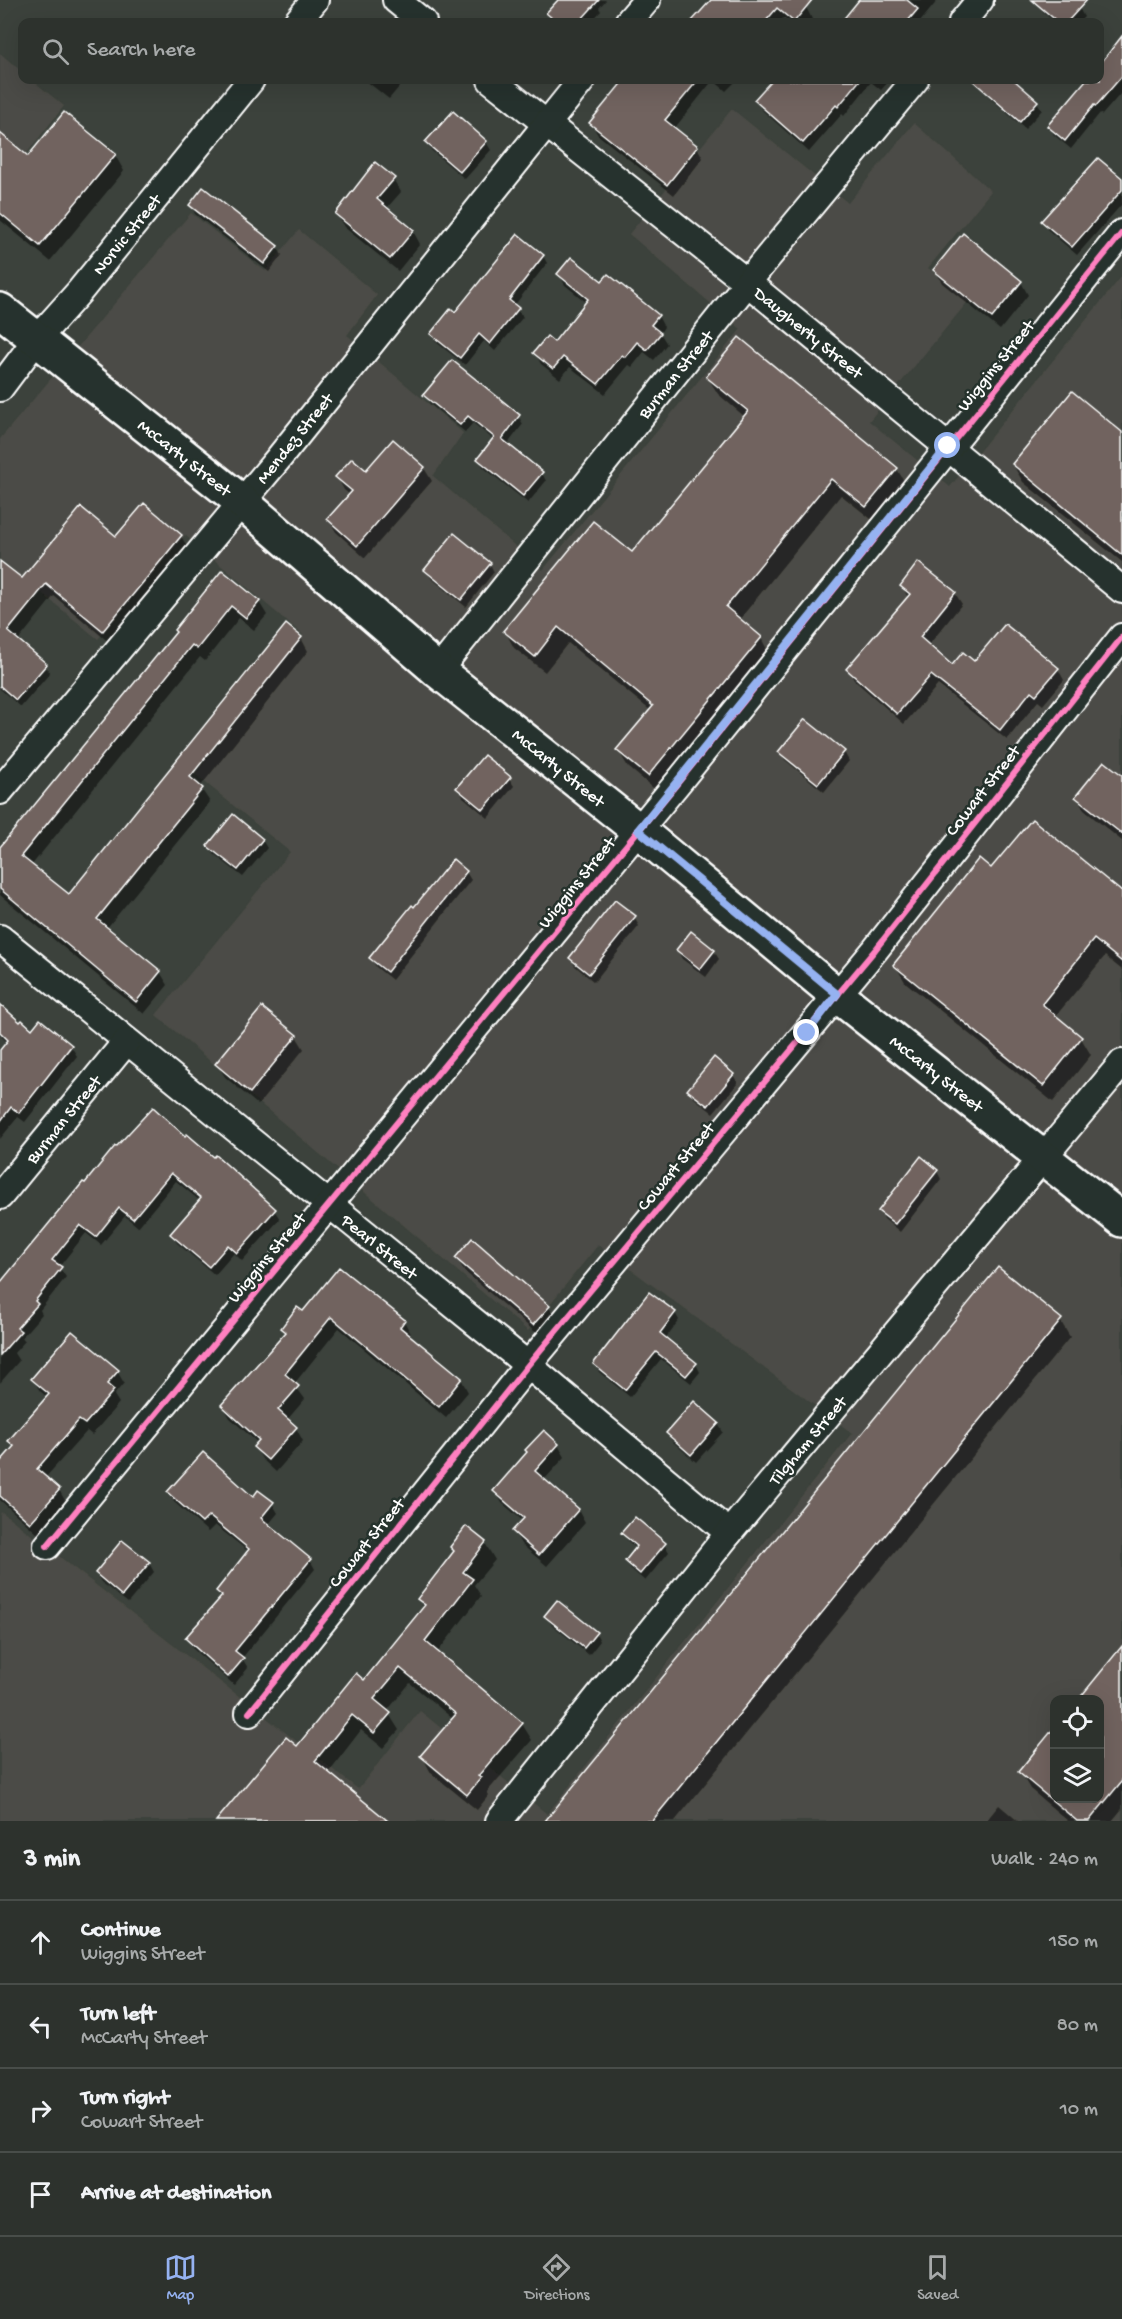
<!DOCTYPE html>
<meta charset="utf-8">
<style>
body{margin:0;font-family:"Gochi Hand",sans-serif;background:#393e39;color:#f1f3f6}
.controls{position:absolute;right:18px;bottom:18px;display:grid;overflow:hidden;border-radius:12px;box-shadow:0 6px 24px #0002}
.controls button{width:54px;height:54px;display:grid;place-items:center;padding:0;border:0;border-bottom:2px solid #484d49;background:#2d322d;color:#f1f3f6;font:30px sans-serif}
.stop{position:absolute;width:18px;height:18px;margin:-14px;border:4px solid #95b2f1;border-radius:50%;background:#fff}
.stop.end{background:#95b2f1;border-color:#fff;box-shadow:0 2px 6px #0008}
.list{margin:0;padding:0;list-style:none}
h2{display:flex;justify-content:space-between;align-items:center;height:78px;margin:0;padding:0 24px;font-size:26px}
h2 small{font-size:20px;font-weight:400;color:#a7aaaa}
.list li{display:grid;grid-template-columns:39px 1fr auto;gap:18px;align-items:center;box-sizing:border-box;height:84px;padding:0 24px;border-top:2px solid #484d49}
.list b{display:block;font-size:22px;white-space:nowrap}
.list p{margin:0;font-size:20px;white-space:nowrap;color:#a7aaaa}
.list em{font-size:20px;font-style:normal;color:#a7aaaa}
.icon{flex:none;width:33px;height:33px;fill:none;stroke:currentColor;stroke-width:2;stroke-linecap:round;stroke-linejoin:round}
.map{position:relative;flex:none;width:1122px;height:1821px;overflow:hidden}
.search{position:absolute;background:#2d322d;box-shadow:0 6px 24px #0002;left:18px;right:18px;top:18px;height:66px;display:flex;align-items:center;gap:15px;box-sizing:border-box;padding:0 21px;border-radius:12px;color:#a7aaaa;font-size:22px}
.sheet{height:414px;background:#2d322d}
nav{display:flex;justify-content:space-around;align-items:center;box-sizing:border-box;height:84px;border-top:2px solid #484d49;background:#2d322d;font-size:16px;color:#a7aaaa}
nav a{display:grid;justify-items:center;gap:3px}
nav .on{color:#95b2f1}
.map>svg:first-child{display:block}
</style>
<div class="map">
<svg width="1122" height="1821" viewBox="0 0 1122 1821">
<rect width="100%" height="100%" fill="#3c423c"/>
<filter id="ink" filterUnits="userSpaceOnUse"><feTurbulence type="fractalNoise" baseFrequency=".0167" numOctaves="2"/><feDisplacementMap in="SourceGraphic" scale="12" xChannelSelector="R" yChannelSelector="G"/><feConvolveMatrix kernelMatrix="1 2 1 2 8 2 1 2 1" color-interpolation-filters="sRGB"/></filter>
<g filter="url(#ink)">
<g fill="#4c4c46" fill-rule="evenodd">
<polygon points="0,53 22,72 22,80 32,80 64,106 0,187"/>
<path d="M732,109L848,203L914,123L991,191L928,268L970,299L869,421L950,487L1122,276V1821H0V1514L2,1512L358,1789L420,1711L547,1814L852,1433L598,1245L528,1331L156,1015L290,852L195,774L303,635L185,535L98,639L0,559V439L191,213L265,271L299,230L377,295L347,335L463,433L433,476L543,570L741,329L629,234ZM1054,1700H1100V1798H1054Z"/>
</g>
<g fill="#0007">
<polygon points="560,0 606,0 599,8 601,11 591,22 554,22 548,13"/>
<polygon points="710,0 800,0 799,2 806,7 812,19 809,22 789,22 783,18 780,22 693,22 711,2"/>
<polygon points="859,0 938,0 920,22 842,22"/>
<polygon points="1043,0 1070,0 1079,8 1084,17 1079,22 1055,22 1044,13 1039,4"/>
<polygon points="1122,38 1122,92 1102,115 1100,113 1071,149 1054,135 1049,126 1088,80 1100,80 1100,65"/>
<polygon points="365,80 405,80 389,99"/>
<polygon points="626,80 737,80 726,91 713,80 674,129 697,147 703,158 674,195 598,135 591,123"/>
<polygon points="805,80 890,80 881,90 871,82 844,116 842,114 809,152 762,110 756,100 789,99"/>
<polygon points="992,80 1011,80 1037,102 1042,110 1025,129 989,97 984,89"/>
<polygon points="0,135 28,158 115,155 124,171 50,261 0,220"/>
<polygon points="486,142 491,150 465,179 432,151 427,143"/>
<polygon points="393,179 401,192 386,209 413,231 420,244 398,271 344,227 337,214"/>
<polygon points="1122,180 1122,204 1077,255 1048,230 1043,222"/>
<polygon points="191,205 277,247 282,255 269,272 195,214"/>
<polygon points="543,256 547,263 514,306 523,317 495,351 484,341 465,365 436,342 432,334 455,314"/>
<polygon points="935,270 1021,282 1028,295 1000,330 942,283"/>
<polygon points="559,274 602,284 658,316 664,327 660,333 667,344 654,360 644,352 632,367 629,365 605,394 570,367 560,379 541,364 535,353 554,344 587,303 565,285"/>
<polygon points="708,378 897,469 907,486 876,523 841,495 739,620 761,638 770,655 658,792 628,767 618,750 651,711 568,643 545,672 514,648 505,631 632,554 745,417 718,394"/>
<polygon points="425,395 518,416 523,424 507,445 542,473 546,481 528,503 483,467 479,459 494,440 473,423 465,432 430,404"/>
<polygon points="1122,434 1122,562 1023,482 1013,465"/>
<polygon points="393,441 424,468 432,481 365,558 336,532 329,520 350,495 344,490 337,477 366,472"/>
<polygon points="144,505 181,536 189,550 111,644 54,596 18,641 45,665 50,673 21,707 0,689 0,563 22,580 117,538"/>
<polygon points="490,564 494,572 466,607 431,578 426,570"/>
<polygon points="222,572 259,602 267,615 254,630 239,618 205,661 200,657 31,866 69,896 301,638 308,651 200,787 210,802 106,929 160,972 168,985 144,1014 0,895 0,848 177,632"/>
<polygon points="902,586 955,593 962,604 928,646 952,667 975,664 1058,669 1064,680 1043,705 1038,701 1007,740 938,685 904,724 854,680 848,669 908,598"/>
<polygon points="780,752 844,752 849,761 824,792 785,760"/>
<polygon points="1122,777 1122,841 1084,810 1077,797"/>
<polygon points="509,778 514,786 488,818 463,797 458,788"/>
<polygon points="262,840 267,848 243,877 214,854 209,846"/>
<polygon points="992,870 1122,894 1122,970 1105,956 1055,1017 1081,1038 1091,1055 1053,1102 905,982 895,965"/>
<polygon points="466,872 471,880 392,980 376,967 371,958 415,909"/>
<polygon points="634,917 639,926 594,982 575,966 570,958"/>
<polygon points="691,933 714,951 719,959 706,977 682,959 677,950"/>
<polygon points="0,1009 20,1025 32,1031 40,1021 71,1046 77,1056 25,1122 18,1117 0,1139 0,1053 8,1043 0,1035"/>
<polygon points="263,1009 296,1036 304,1049 258,1105 225,1077 217,1064"/>
<polygon points="733,1075 738,1083 713,1113 694,1098 689,1090"/>
<polygon points="185,1139 274,1210 280,1219 242,1261 234,1253 215,1275 177,1243 172,1234 200,1201 176,1181 138,1227 125,1216 101,1245 86,1233 59,1267 66,1277 40,1310 42,1314 22,1337 25,1341 14,1353 19,1361 0,1383 0,1285"/>
<polygon points="937,1171 941,1179 900,1232 884,1219 880,1211"/>
<polygon points="457,1258 549,1307 556,1320 541,1337 464,1271"/>
<polygon points="303,1313 404,1321 411,1334 409,1336 461,1379 468,1392 446,1418 339,1328 294,1384 305,1399 287,1420 296,1428 303,1441 276,1472 262,1459 255,1447 258,1443 230,1418 223,1406 286,1334 282,1328"/>
<polygon points="675,1313 679,1320 665,1339 696,1364 700,1372 691,1383 661,1359 630,1397 599,1372 595,1364"/>
<polygon points="1060,1320 1070,1337 675,1821 547,1821"/>
<polygon points="117,1371 124,1383 114,1395 119,1403 92,1435 87,1431 45,1478 59,1490 66,1502 38,1534 0,1500 0,1465 14,1448 10,1441 48,1398 40,1391 33,1380"/>
<polygon points="718,1424 723,1432 696,1462 673,1442 668,1434"/>
<polygon points="558,1445 565,1457 544,1480 578,1510 585,1523 547,1566 521,1544 514,1531 523,1521 502,1503 495,1491"/>
<polygon points="169,1492 253,1499 272,1503 278,1513 268,1525 310,1560 315,1569 242,1658 248,1668 234,1685 192,1648 187,1638 222,1599 217,1591 249,1552 215,1525 208,1532 174,1502"/>
<polygon points="467,1528 485,1543 495,1560 474,1585 481,1596 437,1653 522,1724 532,1740 487,1792 489,1795 477,1810 431,1773 422,1756 453,1719 410,1683 387,1711 399,1730 383,1748 361,1730 328,1773 385,1821 218,1821 364,1682 424,1609 419,1599 454,1553 451,1547"/>
<polygon points="623,1533 664,1544 669,1552 645,1581 631,1569 626,1561 637,1549 628,1541"/>
<polygon points="149,1563 154,1572 128,1603 101,1582 96,1574"/>
<polygon points="546,1616 596,1633 600,1641 589,1655 551,1624"/>
<polygon points="1122,1649 1122,1809 1112,1821 1068,1821 1030,1789 1020,1772 1054,1730 1054,1798 1100,1798 1100,1700"/>
<polygon points="999,1805 1018,1821 986,1821"/>
</g>
<g fill="#71645e" stroke="#fff" stroke-width="1.5">
<polygon points="558,0 599,0 579,22 557,22 546,13"/>
<polygon points="711,0 812,0 794,22 777,8 765,22 691,22"/>
<polygon points="859,0 907,0 918,9 907,22 841,22"/>
<polygon points="1032,0 1087,0 1067,22 1058,22"/>
<polygon points="1122,36 1122,76 1096,106 1094,105 1065,141 1047,126 1086,80 1100,80 1100,64"/>
<polygon points="624,80 698,80 665,120 698,146 667,185 589,123"/>
<polygon points="772,80 860,80 838,107 836,105 803,143 754,100"/>
<polygon points="972,80 1014,80 1038,101 1020,122"/>
<polygon points="453,111 487,141 460,172 425,142"/>
<polygon points="64,112 116,154 40,246 0,213 0,133 28,156"/>
<polygon points="1098,158 1122,178 1122,190 1072,247 1041,221"/>
<polygon points="375,162 395,178 377,199 414,230 390,259 335,214"/>
<polygon points="203,187 278,246 264,264 189,205"/>
<polygon points="963,233 1022,281 992,318 933,270"/>
<polygon points="518,234 544,255 509,300 519,308 490,344 479,334 460,358 430,334 451,308 455,312"/>
<polygon points="571,257 602,281 608,274 659,315 651,325 661,333 647,350 637,342 625,357 622,355 598,384 563,357 553,369 533,353 547,336 554,342 588,299 557,274"/>
<polygon points="739,337 898,468 866,507 831,479 726,607 762,637 648,776 616,750 653,706 558,627 535,657 503,631 593,521 632,552 748,411 706,377"/>
<polygon points="452,360 520,415 502,439 543,472 523,496 477,459 494,437 468,416 460,425 423,395"/>
<polygon points="1072,391 1122,432 1122,555 1012,464"/>
<polygon points="393,439 425,467 357,546 327,519 352,491 335,477 352,458 366,470"/>
<polygon points="144,503 182,535 103,631 46,584 8,631 47,664 16,700 0,686 0,561 22,578 81,507 116,536"/>
<polygon points="454,533 491,563 461,600 424,570"/>
<polygon points="918,562 956,592 920,637 952,665 963,652 974,661 1005,624 1059,668 1036,695 1031,691 1000,730 931,675 897,714 846,669 910,594 900,586"/>
<polygon points="222,570 260,601 246,618 231,606 197,649 192,645 21,856 69,894 286,624 302,637 190,777 203,788 97,919 161,971 136,1002 0,889 0,847 176,632 174,630"/>
<polygon points="805,719 845,751 818,784 778,752"/>
<polygon points="484,755 511,777 483,810 456,788"/>
<polygon points="1104,761 1122,775 1122,834 1075,797"/>
<polygon points="233,814 263,839 238,870 207,846"/>
<polygon points="1032,819 1122,892 1122,962 1094,939 1042,1004 1082,1037 1043,1086 893,965 979,858 991,868"/>
<polygon points="453,859 467,871 387,972 369,958 412,905 414,907"/>
<polygon points="615,900 636,916 589,974 569,958"/>
<polygon points="691,931 715,950 700,969 676,950"/>
<polygon points="0,1004 20,1022 22,1020 32,1029 40,1019 72,1045 19,1113 11,1107 0,1122 0,1050 8,1040 0,1032"/>
<polygon points="262,1007 297,1035 250,1093 215,1064"/>
<polygon points="714,1057 734,1074 708,1106 687,1090"/>
<polygon points="153,1107 185,1136 187,1134 214,1157 216,1155 276,1209 237,1253 228,1245 209,1267 170,1234 201,1198 171,1173 133,1219 119,1208 96,1237 80,1225 52,1260 62,1267 35,1301 38,1304 17,1328 21,1331 0,1355 0,1283 83,1182 85,1183 115,1146 116,1147"/>
<polygon points="921,1156 938,1170 895,1224 878,1211"/>
<polygon points="472,1238 550,1306 533,1325 455,1258"/>
<polygon points="339,1267 405,1320 400,1327 462,1378 439,1407 331,1317 285,1374 299,1386 278,1410 297,1427 268,1460 253,1447 259,1440 221,1405 286,1332 281,1328 297,1307 303,1311"/>
<polygon points="998,1267 1062,1319 652,1821 545,1821"/>
<polygon points="649,1292 676,1312 660,1333 697,1363 686,1376 656,1352 625,1390 593,1364"/>
<polygon points="72,1331 119,1370 107,1384 114,1390 85,1424 79,1420 37,1469 60,1489 30,1523 0,1496 0,1462 14,1446 8,1441 49,1394 31,1379"/>
<polygon points="694,1401 719,1423 691,1455 666,1433"/>
<polygon points="544,1430 559,1444 535,1471 579,1509 539,1555 512,1531 524,1518 493,1491 527,1452 525,1450"/>
<polygon points="203,1452 253,1497 258,1490 274,1502 261,1518 311,1559 235,1651 244,1658 228,1677 185,1638 222,1596 216,1591 249,1549 209,1516 202,1523 167,1492"/>
<polygon points="635,1517 666,1543 640,1574 625,1561 637,1546 621,1533"/>
<polygon points="466,1526 486,1542 463,1572 473,1579 425,1641 523,1723 478,1776 481,1778 467,1795 420,1756 456,1714 400,1668 374,1699 391,1713 374,1733 352,1715 315,1761 388,1821 216,1821 286,1737 297,1746 356,1673 364,1680 425,1605 417,1599 454,1551 450,1547"/>
<polygon points="122,1540 150,1562 122,1596 95,1573"/>
<polygon points="557,1600 597,1632 584,1648 544,1616"/>
<polygon points="1122,1646 1122,1781 1089,1821 1077,1821 1018,1772 1054,1728 1054,1798 1100,1798 1100,1700 1078,1700"/>
</g>
<g fill="none" stroke-linecap="round" stroke-linejoin="round">
<defs>
<g id="minor">
<polyline points="396,0 423,22"/>
<polyline points="297,22 315,0"/>
<polyline points="628,22 647,0"/>
<polyline points="962,22 980,0"/>
<polyline points="491,80 748,283 1122,590"/>
<polyline points="0,388 36,340 79,292 251,80"/>
<polyline points="438,671 763,263 915,80"/>
<polyline points="0,791 278,459 582,80"/>
<polyline points="0,938 528,1365 729,1533"/>
<polyline points="0,1196 126,1042"/>
<polyline points="47,1546 680,780 1122,233"/>
<polyline points="249,1713 528,1365 875,950 1122,637"/>
<polyline points="499,1821 729,1533 1122,1063"/>
</g>
<polyline id="secondary" points="0,310 242,502 438,671 638,830 837,995 1122,1220"/>
</defs>
<use href="#minor" stroke="#fff" stroke-width="30"/>
<use href="#secondary" stroke="#fff" stroke-width="38"/>
<use href="#minor" stroke="#26332d" stroke-width="26"/>
<use href="#secondary" stroke="#26332d" stroke-width="33"/>
<defs>
<g id="cycleway">
<polyline points="47,1546 680,780 1122,233"/>
<polyline points="249,1713 528,1365 875,950 1122,637"/>
</g>
</defs>
<use href="#cycleway" stroke="#26332d" stroke-width="10"/>
<use href="#cycleway" stroke="#ff80c0" stroke-width="6"/>
</g>
</g>
<g fill="none" stroke-linecap="round" stroke-linejoin="round" filter="url(#ink)">
<polyline stroke="#95b2f1" stroke-width="8" points="807,1033 837,994 638,830 948,446"/>
</g>
<g text-anchor="middle" stroke-width="5" stroke-linejoin="round" paint-order="stroke">
<g font-size="18" fill="#fff" stroke="#26332d">
<text transform="translate(126 234) rotate(-51)" y="6">Norvic Street</text>
<text transform="translate(809 332) rotate(39)" y="6">Daugherty Street</text>
<text transform="translate(995 365) rotate(-51)" y="6">Wiggins Street</text>
<text transform="translate(675 374) rotate(-51)" y="6">Burman Street</text>
<text transform="translate(294 438) rotate(-51)" y="6">Mendez Street</text>
<text transform="translate(185 457) rotate(38)" y="6">McCarty Street</text>
<text transform="translate(559 767) rotate(39)" y="6">McCarty Street</text>
<text transform="translate(982 790) rotate(-52)" y="6">Cowart Street</text>
<text transform="translate(576 882) rotate(-51)" y="6">Wiggins Street</text>
<text transform="translate(937 1073) rotate(38)" y="6">McCarty Street</text>
<text transform="translate(63 1119) rotate(-51)" y="6">Burman Street</text>
<text transform="translate(675 1166) rotate(-50)" y="6">Cowart Street</text>
<text transform="translate(380 1246) rotate(39)" y="6">Pearl Street</text>
<text transform="translate(266 1257) rotate(-50)" y="6">Wiggins Street</text>
<text transform="translate(807 1440) rotate(-50)" y="6">Tilgham Street</text>
<text transform="translate(366 1542) rotate(-51)" y="6">Cowart Street</text>
</g>
</g>
</svg>
<div class="controls">
<button><svg class="icon" aria-label="locate" viewBox="0 0 24 24"><circle cx="12" cy="12" r="6"/><path d="M12 2v4M12 18v4M2 12h4M18 12h4"/></svg></button>
<button><svg class="icon" aria-label="layers" viewBox="0 0 24 24"><path d="M12 4l9 5-9 5-9-5zM3 14l9 5 9-5"/></svg></button>
</div>
<div class="stop" style="left:948px;top:446px"></div>
<div class="stop end" style="left:807px;top:1033px"></div>
<div class="search"><svg class="icon" aria-label="search" viewBox="0 0 24 24"><circle cx="10" cy="10" r="6"/><path d="M15 15l6 6"/></svg>Search here</div>
</div>
<section class="sheet">
<h2>3 min<small>Walk · 240 m</small></h2>
<ul class="list">
<li><svg class="icon" aria-label="ahead" viewBox="0 0 24 24"><path d="M12 20V5M6 11l6-6 6 6"/></svg><div><b>Continue</b><p>Wiggins Street</p></div><em>150 m</em></li>
<li><svg class="icon" aria-label="left" viewBox="0 0 24 24"><path d="M17 20v-9H6M10 6l-5 5 5 5"/></svg><div><b>Turn left</b><p>McCarty Street</p></div><em>80 m</em></li>
<li><svg class="icon" aria-label="right" viewBox="0 0 24 24"><path d="M7 20v-9h11M14 6l5 5-5 5"/></svg><div><b>Turn right</b><p>Cowart Street</p></div><em>10 m</em></li>
<li><svg class="icon" aria-label="arrive" viewBox="0 0 24 24"><path d="M6 21V4h12l-3 4 3 4H6"/></svg><div><b>Arrive at destination</b></div></li>
</ul>
</section>
<nav>
<a class="on"><svg class="icon" aria-label="map" viewBox="0 0 24 24"><path d="M3 6l6-2 6 2 6-2v14l-6 2-6-2-6 2zM9 4v14M15 6v14"/></svg>Map</a>
<a><svg class="icon" aria-label="directions" viewBox="0 0 24 24"><path d="M12 3l9 9-9 9-9-9zM9 14v-3h6M13 9l2 2-2 2"/></svg>Directions</a>
<a><svg class="icon" aria-label="saved" viewBox="0 0 24 24"><path d="M7 4h10v16l-5-4-5 4z"/></svg>Saved</a>
</nav>
